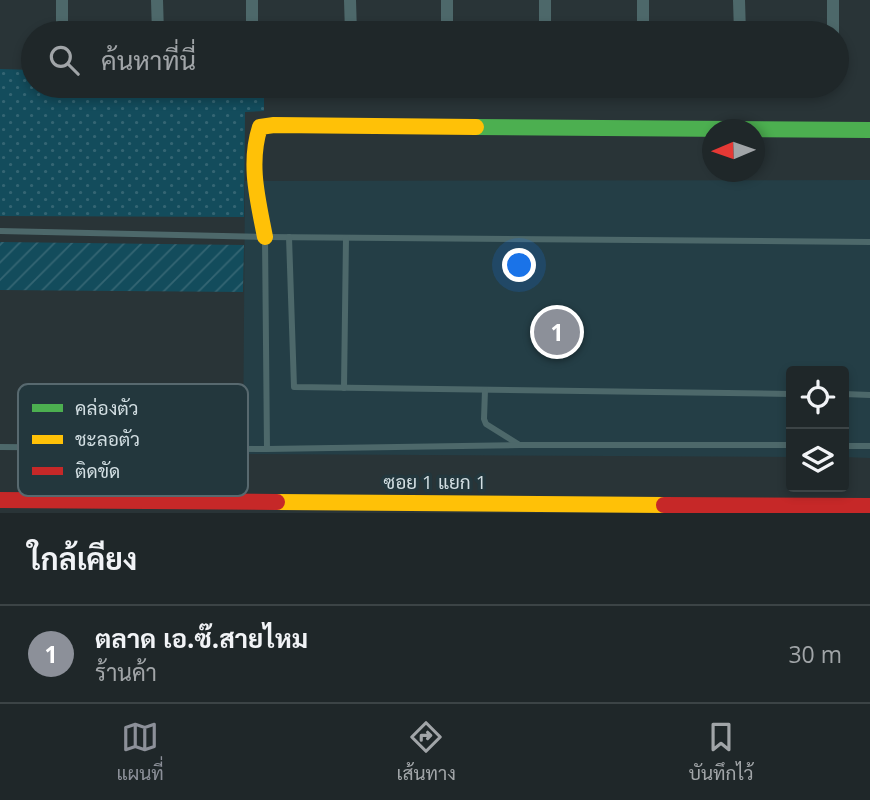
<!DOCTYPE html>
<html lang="th">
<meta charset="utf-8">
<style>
body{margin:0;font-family:"Open Sans",Sarabun,sans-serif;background:#272f31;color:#f1f3f6}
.controls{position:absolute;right:21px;bottom:21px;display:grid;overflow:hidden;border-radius:7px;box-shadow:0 4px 10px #0003}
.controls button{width:63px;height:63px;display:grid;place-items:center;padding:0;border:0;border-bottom:2px solid #3c4446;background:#1f2729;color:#f1f3f6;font:35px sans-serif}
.compass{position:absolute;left:702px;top:119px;width:63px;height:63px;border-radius:50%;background:#1f2729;box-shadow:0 4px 10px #0003;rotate:268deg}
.you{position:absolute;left:520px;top:266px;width:24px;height:24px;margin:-18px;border:5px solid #fff;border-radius:50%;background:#1a73e8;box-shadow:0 0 0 10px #1a73e833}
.badge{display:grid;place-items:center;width:46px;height:46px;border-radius:50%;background:#8c9099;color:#fff;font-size:23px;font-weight:700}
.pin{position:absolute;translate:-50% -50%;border:4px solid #fff;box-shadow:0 2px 7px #0006}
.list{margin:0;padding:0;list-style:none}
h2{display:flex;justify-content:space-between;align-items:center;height:91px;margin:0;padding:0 28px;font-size:30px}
h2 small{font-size:23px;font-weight:400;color:#a1a5a8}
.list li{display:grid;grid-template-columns:46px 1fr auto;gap:21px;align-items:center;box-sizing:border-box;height:98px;padding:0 28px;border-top:2px solid #3c4446}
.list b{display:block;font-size:26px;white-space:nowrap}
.list p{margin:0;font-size:23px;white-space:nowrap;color:#a1a5a8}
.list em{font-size:23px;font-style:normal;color:#a1a5a8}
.icon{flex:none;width:38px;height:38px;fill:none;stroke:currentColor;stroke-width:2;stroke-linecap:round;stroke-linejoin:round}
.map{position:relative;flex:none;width:870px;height:513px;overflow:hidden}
.search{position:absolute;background:#1f2729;box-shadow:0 4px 10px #0003;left:21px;right:21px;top:21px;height:77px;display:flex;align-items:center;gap:18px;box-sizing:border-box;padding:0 24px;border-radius:38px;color:#a1a5a8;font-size:26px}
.sheet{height:189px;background:#1f2729}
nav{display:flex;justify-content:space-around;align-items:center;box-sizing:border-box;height:98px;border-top:2px solid #3c4446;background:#1f2729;font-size:19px;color:#a1a5a8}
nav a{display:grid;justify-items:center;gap:4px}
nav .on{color:#8c9099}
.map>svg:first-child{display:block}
</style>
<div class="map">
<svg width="870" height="513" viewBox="0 0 870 513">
<defs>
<pattern id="grass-dots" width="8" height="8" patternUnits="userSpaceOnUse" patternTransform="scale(1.75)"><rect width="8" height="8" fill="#134c5c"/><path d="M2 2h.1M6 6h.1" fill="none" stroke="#346573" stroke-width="1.8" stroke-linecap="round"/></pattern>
<pattern id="garden-furrows" width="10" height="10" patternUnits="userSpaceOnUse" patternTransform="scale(1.75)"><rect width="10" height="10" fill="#134c5c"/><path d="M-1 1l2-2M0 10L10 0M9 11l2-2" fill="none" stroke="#346573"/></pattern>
</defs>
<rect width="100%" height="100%" fill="#293437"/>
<polygon fill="#243e46" points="870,180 870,458 844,457 844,371 791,371 791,457 243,454 245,181"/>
<polygon fill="url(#grass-dots)" points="0,69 33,70 33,86 264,86 264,111 245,112 244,217 0,216"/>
<polygon fill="url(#garden-furrows)" points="0,242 244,245 243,292 0,290"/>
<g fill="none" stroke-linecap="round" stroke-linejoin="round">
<g stroke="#4d686a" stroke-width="6">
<polyline points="0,231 265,237 870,242"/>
<polyline points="289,237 294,387 791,394"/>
<polyline points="265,238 267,449"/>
<polyline points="344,388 346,238"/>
<polyline points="485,390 484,419 486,424 518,444"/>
<polyline points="844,394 870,395"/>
<polyline points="844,446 870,446"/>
<polyline points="0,447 267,449 520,445 791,445"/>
</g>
<g stroke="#4d686a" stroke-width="12">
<polyline points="62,0 62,33"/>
<polyline points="157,0 158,33"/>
<polyline points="252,0 252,33"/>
<polyline points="350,0 351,33"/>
<polyline points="447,0 447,33"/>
<polyline points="545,0 545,33"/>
<polyline points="739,0 740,33"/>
<polyline points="833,0 833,33"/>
<polyline points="643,33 643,0"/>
</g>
<polyline stroke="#4caf50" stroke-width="16" points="476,127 870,130"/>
<g stroke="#ffc107" stroke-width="16">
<path d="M265,237C258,200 248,164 260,127L274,125L476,127"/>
<polyline points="277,502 664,505"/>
</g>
<g stroke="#c62828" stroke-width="16">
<polyline points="0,500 277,502"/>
<polyline points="664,505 870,506"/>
</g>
</g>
<g text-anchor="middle" stroke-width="7" stroke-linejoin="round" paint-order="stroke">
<g font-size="19" fill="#d2dee2" stroke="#23373d">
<text x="435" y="489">ซอย 1 แยก 1</text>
</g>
</g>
<rect x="18" y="384" width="230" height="112" rx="10" fill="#23373d" stroke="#58696f" stroke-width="2"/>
<rect x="32" y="404" width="31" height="8" fill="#4caf50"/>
<rect x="32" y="435" width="31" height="9" fill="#ffc107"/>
<rect x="32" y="467" width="31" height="8" fill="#c62828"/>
<g font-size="19" fill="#d2dee2">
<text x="75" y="415">คล่องตัว</text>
<text x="75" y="446">ชะลอตัว</text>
<text x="75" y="478">ติดขัด</text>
</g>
</svg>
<div class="controls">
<button><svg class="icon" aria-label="locate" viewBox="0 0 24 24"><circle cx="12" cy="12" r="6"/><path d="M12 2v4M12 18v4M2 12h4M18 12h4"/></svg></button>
<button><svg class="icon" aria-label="layers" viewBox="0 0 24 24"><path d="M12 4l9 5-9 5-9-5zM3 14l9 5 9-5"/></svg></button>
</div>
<svg class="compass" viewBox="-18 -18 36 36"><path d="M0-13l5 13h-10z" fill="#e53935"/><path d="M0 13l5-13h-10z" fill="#a1a5a8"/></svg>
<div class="you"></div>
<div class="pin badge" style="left:557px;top:332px">1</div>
<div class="search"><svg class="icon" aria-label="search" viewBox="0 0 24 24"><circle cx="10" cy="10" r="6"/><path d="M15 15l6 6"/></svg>ค้นหาที่นี่</div>
</div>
<section class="sheet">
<h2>ใกล้เคียง<small></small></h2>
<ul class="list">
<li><span class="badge">1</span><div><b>ตลาด เอ.ซ๊.สายไหม</b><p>ร้านค้า</p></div><em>30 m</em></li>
</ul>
</section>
<nav>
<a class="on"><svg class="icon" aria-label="map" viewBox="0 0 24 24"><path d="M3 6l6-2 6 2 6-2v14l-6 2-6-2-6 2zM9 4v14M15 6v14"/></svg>แผนที่</a>
<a><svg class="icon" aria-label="directions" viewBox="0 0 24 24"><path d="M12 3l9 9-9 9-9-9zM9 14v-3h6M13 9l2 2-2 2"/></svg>เส้นทาง</a>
<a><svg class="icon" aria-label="saved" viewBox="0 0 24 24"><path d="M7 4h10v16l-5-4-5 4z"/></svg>บันทึกไว้</a>
</nav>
